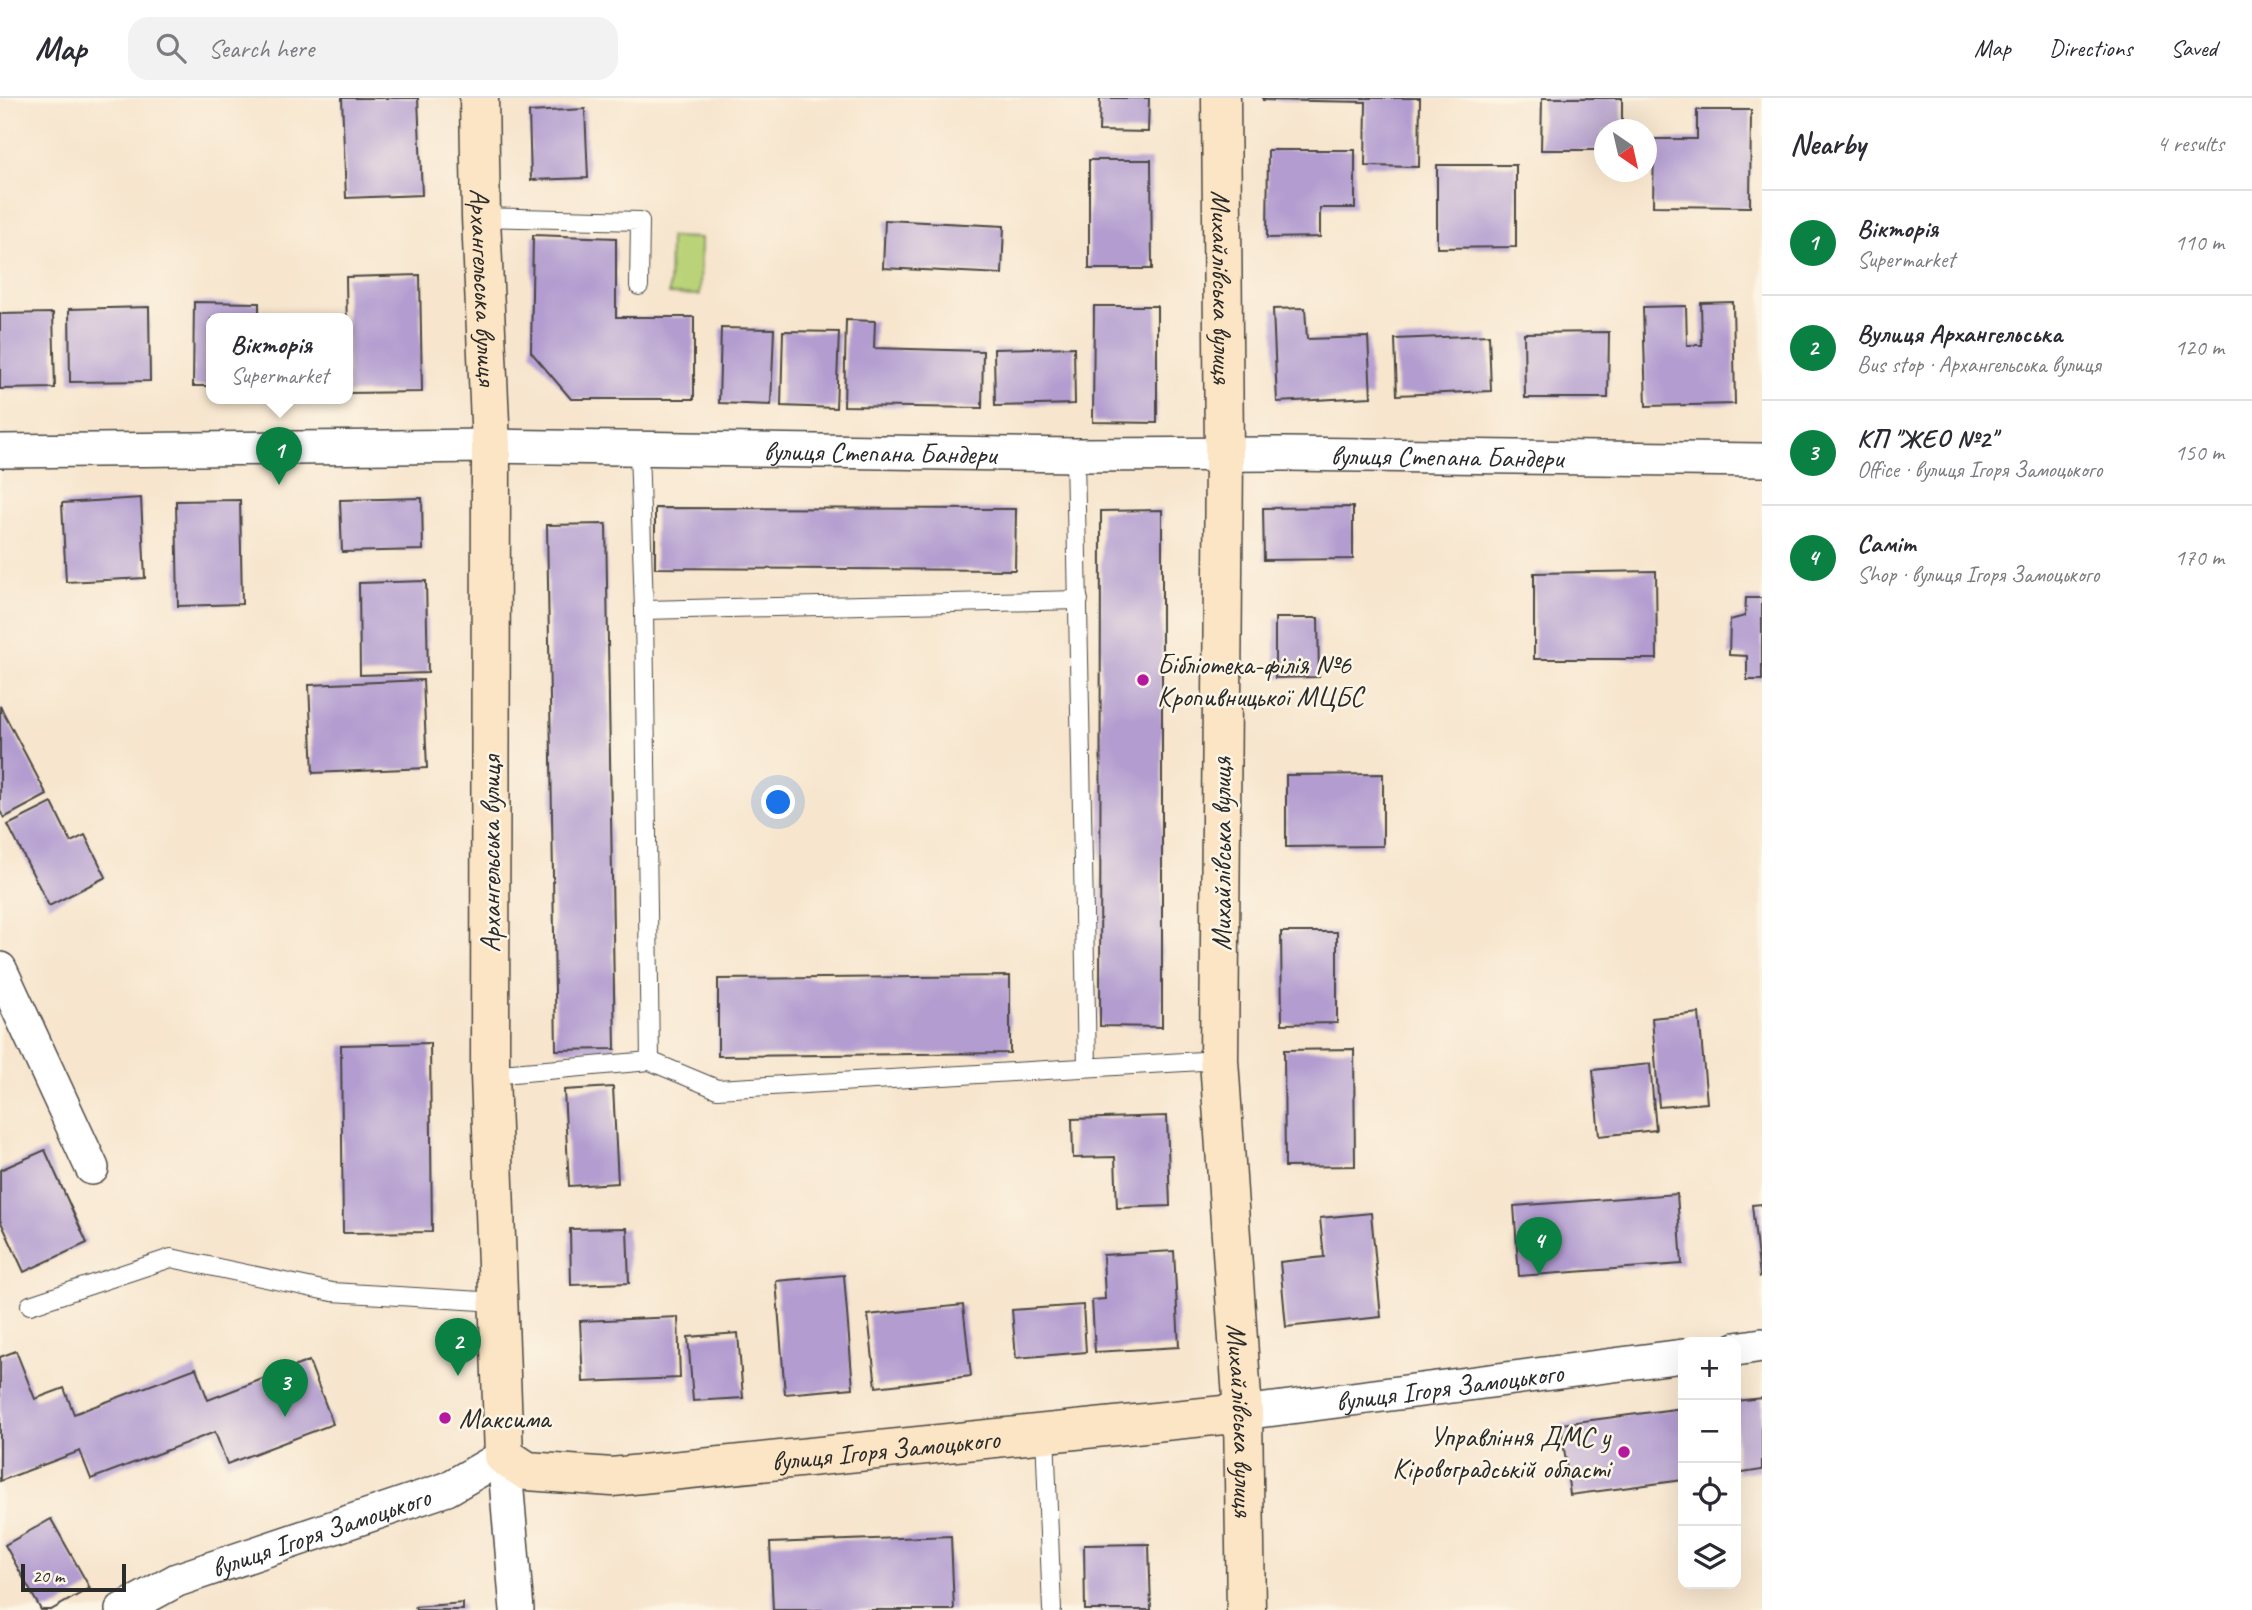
<!DOCTYPE html>
<meta charset="utf-8">
<style>
body{margin:0;font-family:Caveat,sans-serif;background:#f2f2f3;color:#2b2b33}
.controls{position:absolute;right:21px;bottom:21px;display:grid;overflow:hidden;border-radius:14px;box-shadow:0 7px 28px #0002}
.controls button{width:63px;height:63px;display:grid;place-items:center;padding:0;border:0;border-bottom:2px solid #e1e1e2;background:#fff;color:#2b2b33;font:35px sans-serif}
.compass{position:absolute;left:1594px;top:21px;width:63px;height:63px;border-radius:50%;background:#fff;box-shadow:0 7px 28px #0002;rotate:146deg}
.scale{position:absolute;left:21px;bottom:18px;width:105px;box-sizing:border-box;padding-left:7px;border:4px solid #2b2b2b;border-top:0;font-size:19px;line-height:24px;white-space:nowrap;color:#2b2b2b;-webkit-text-stroke:5px #fcf5e5;paint-order:stroke}
.you{position:absolute;left:779px;top:705px;width:24px;height:24px;margin:-18px;border:5px solid #fff;border-radius:50%;background:#1a73e8;box-shadow:0 0 0 10px #1a73e833}
.badge{display:grid;place-items:center;width:46px;height:46px;border-radius:50%;background:#0b8043;color:#fff;font-size:23px;font-weight:700}
.pin{position:absolute;translate:-50% -58px;filter:drop-shadow(0 2px 4px #0008)}
.pin::after{content:'';position:absolute;top:37px;width:24px;height:21px;background:inherit;clip-path:polygon(0 0,100% 0,50% 100%)}
.popup{position:absolute;left:206px;top:215px;width:147px;height:91px;box-sizing:border-box;display:grid;place-content:center;border-radius:14px;background:#fff;filter:drop-shadow(0 2px 5px #0005);font-size:23px;white-space:nowrap;color:#7c7c81}
.popup b{font-size:26px;color:#2b2b33}
.popup::after{content:'';position:absolute;left:50%;top:100%;margin-left:-14px;border:14px solid transparent;border-top-color:#fff}
.list{margin:0;padding:0;list-style:none}
h2{display:flex;justify-content:space-between;align-items:center;height:91px;margin:0;padding:0 28px;font-size:30px}
h2 small{font-size:23px;font-weight:400;color:#7c7c81}
.list li{display:grid;grid-template-columns:46px 1fr auto;gap:21px;align-items:center;box-sizing:border-box;height:105px;padding:0 28px;border-top:2px solid #e1e1e2}
.list b{display:block;font-size:26px;white-space:nowrap}
.list p{margin:0;font-size:23px;white-space:nowrap;color:#7c7c81}
.list em{font-size:23px;font-style:normal;color:#7c7c81}
.icon{flex:none;width:38px;height:38px;fill:none;stroke:currentColor;stroke-width:2;stroke-linecap:round;stroke-linejoin:round}
.map{position:relative;flex:none;width:1762px;height:1512px;overflow:hidden}
header{display:flex;align-items:center;gap:42px;box-sizing:border-box;height:98px;padding:0 35px;background:#fff;border-bottom:2px solid #e1e1e2}
header strong{font-size:33px}
nav{display:flex;gap:38px;margin-inline-start:auto;font-size:24px}
.search{width:490px;height:63px;background:#f2f2f3;display:flex;align-items:center;gap:18px;box-sizing:border-box;padding:0 24px;border-radius:21px;color:#7c7c81;font-size:26px}
main{display:flex}
aside{flex:1;background:#fff}
.map>svg:first-child{display:block}
</style>
<header>
<strong>Map</strong>
<div class="search"><svg class="icon" aria-label="search" viewBox="0 0 24 24"><circle cx="10" cy="10" r="6"/><path d="M15 15l6 6"/></svg>Search here</div>
<nav><a>Map</a><a>Directions</a><a>Saved</a></nav>
</header>
<main>
<div class="map">
<svg width="1762" height="1512" viewBox="0 0 1762 1512">
<rect width="100%" height="100%" fill="#fcf5e5"/>
<filter id="ink" filterUnits="userSpaceOnUse"><feTurbulence type="fractalNoise" baseFrequency=".0143" numOctaves="2"/><feDisplacementMap in="SourceGraphic" scale="14" xChannelSelector="R" yChannelSelector="G"/><feConvolveMatrix kernelMatrix="1 2 1 2 8 2 1 2 1" color-interpolation-filters="sRGB"/></filter>
<filter id="wash" filterUnits="userSpaceOnUse"><feTurbulence type="fractalNoise" baseFrequency=".00686" numOctaves="4" result="noise"/><feDisplacementMap in="SourceGraphic" scale="28" xChannelSelector="R" yChannelSelector="G"/><feGaussianBlur stdDeviation="1.57" result="paint"/><feColorMatrix in="noise" values="0 0 0 0 0 0 0 0 0 0 0 0 0 0 0 0 0 1.4 0 .05"/><feComposite in="paint" operator="in"/></filter>
<g filter="url(#wash)">
<rect width="100%" height="100%" fill="#f7e5cd"/>
<polygon fill="#bad378" stroke="#727f52" stroke-width="2" points="670,139 701,140 700,197 669,196"/>
<g id="blocks">
<g fill="#b39dd0">
<polygon points="342,0 418,0 422,97 346,100"/>
<polygon points="1100,0 1149,0 1148,34 1099,33"/>
<polygon points="1263,0 1420,0 1419,69 1365,68 1366,4 1263,2"/>
<polygon points="1542,0 1622,0 1622,32 1604,32 1604,52 1541,52"/>
<polygon points="585,11 588,80 531,82 529,14"/>
<polygon points="1697,12 1751,12 1750,109 1653,108 1654,41 1697,41"/>
<polygon points="1268,52 1355,52 1355,110 1320,110 1320,139 1267,140"/>
<polygon points="1089,62 1151,62 1152,171 1089,171"/>
<polygon points="1437,67 1516,67 1516,149 1437,150"/>
<polygon points="885,122 1004,128 1002,176 883,170"/>
<polygon points="533,137 616,140 616,219 694,219 694,301 571,301 531,254"/>
<polygon points="420,177 422,294 348,295 346,179"/>
<polygon points="194,204 259,205 259,221 211,221 211,288 193,288"/>
<polygon points="1733,204 1735,306 1646,308 1643,209 1686,208 1687,247 1702,247 1701,205"/>
<polygon points="1094,208 1157,208 1157,325 1093,324"/>
<polygon points="149,209 150,283 70,284 69,211"/>
<polygon points="1305,210 1307,241 1368,239 1371,299 1277,304 1273,211"/>
<polygon points="53,215 55,290 0,291 0,216"/>
<polygon points="846,222 875,223 874,250 983,253 982,310 844,308"/>
<polygon points="721,230 774,231 771,307 719,305"/>
<polygon points="783,233 839,234 836,310 781,308"/>
<polygon points="1609,234 1608,300 1525,300 1524,235"/>
<polygon points="1489,237 1491,293 1397,297 1395,241"/>
<polygon points="1074,249 1075,306 995,308 994,251"/>
<polygon points="141,400 145,480 66,484 62,405"/>
<polygon points="422,400 423,452 342,454 340,402"/>
<polygon points="240,402 242,506 178,508 176,403"/>
<polygon points="1353,409 1353,461 1264,462 1263,410"/>
<polygon points="655,410 1016,411 1015,472 655,470"/>
<polygon points="1162,412 1162,929 1100,928 1101,413"/>
<polygon points="606,426 615,951 556,952 547,427"/>
<polygon points="1656,473 1657,561 1534,561 1534,475"/>
<polygon points="426,483 428,575 360,577 359,485"/>
<polygon points="1746,500 1762,500 1762,582 1747,582 1747,558 1729,557 1730,522 1745,518"/>
<polygon points="1275,520 1318,520 1319,579 1275,580"/>
<polygon points="423,582 427,670 313,675 309,587"/>
<polygon points="0,608 47,697 4,720 0,713"/>
<polygon points="1383,676 1383,748 1286,749 1286,677"/>
<polygon points="52,705 71,744 85,737 106,779 49,808 8,727"/>
<polygon points="1281,834 1337,834 1337,925 1282,926"/>
<polygon points="1010,878 1010,955 718,958 718,881"/>
<polygon points="1699,915 1707,1005 1659,1009 1652,920"/>
<polygon points="430,945 432,1134 343,1135 341,947"/>
<polygon points="1354,951 1355,1068 1285,1069 1284,952"/>
<polygon points="1650,966 1656,1032 1599,1038 1593,972"/>
<polygon points="613,989 618,1085 569,1088 564,992"/>
<polygon points="1167,1018 1170,1108 1117,1110 1115,1059 1073,1060 1072,1021"/>
<polygon points="45,1052 87,1145 24,1174 0,1122 0,1072"/>
<polygon points="1677,1096 1682,1166 1519,1178 1514,1108"/>
<polygon points="1762,1106 1762,1179 1760,1179 1752,1107"/>
<polygon points="1371,1115 1381,1219 1286,1229 1280,1164 1324,1159 1320,1120"/>
<polygon points="627,1130 629,1185 571,1187 570,1131"/>
<polygon points="1174,1153 1179,1249 1095,1254 1092,1202 1105,1201 1103,1157"/>
<polygon points="844,1177 853,1290 785,1296 776,1183"/>
<polygon points="963,1207 971,1278 876,1289 868,1217"/>
<polygon points="1083,1207 1086,1254 1016,1260 1012,1212"/>
<polygon points="678,1219 680,1280 583,1284 580,1223"/>
<polygon points="738,1235 743,1300 693,1303 688,1239"/>
<polygon points="16,1253 35,1301 64,1290 74,1316 196,1270 208,1302 309,1263 333,1326 227,1366 215,1334 91,1381 80,1353 0,1383 0,1259"/>
<polygon points="1762,1300 1762,1372 1736,1376 1736,1303"/>
<polygon points="1683,1310 1683,1382 1570,1397 1561,1326"/>
<polygon points="51,1421 90,1490 51,1512 41,1512 5,1447"/>
<polygon points="951,1438 954,1512 773,1512 770,1445"/>
<polygon points="1149,1446 1151,1512 1085,1512 1084,1447"/>
<polygon points="463,1505 463,1512 416,1512 415,1509"/>
</g>
</g>
</g>
<g filter="url(#ink)">
<use href="#blocks" fill-opacity="0" stroke="#4a4743" stroke-width="2"/>
<g fill="none" stroke-linecap="round" stroke-linejoin="round">
<defs>
<g id="lane">
<polyline points="481,119 640,123 639,188"/>
<polyline points="639,350 644,512 650,963"/>
<polyline points="1075,357 1087,969"/>
<polyline points="644,512 1079,502"/>
<polyline points="490,977 650,963 717,991 1219,962"/>
<polyline points="30,1207 171,1160 332,1194 498,1204"/>
<polyline points="1045,1335 1052,1512"/>
</g>
<g id="street">
<path id="s1" d="M0,353L491,348L1075,357L1286,356L1762,362"/>
<polyline points="0,871 92,1070"/>
<polyline points="1736,1251 1762,1247"/>
<path id="s2" d="M1243,1315L1683,1258"/>
<path id="s3" d="M122,1512L177,1482L447,1391L504,1358L517,1512"/>
</g>
<g id="secondary">
<path id="s4" d="M479,0L481,119L491,348L490,977L504,1358L527,1373L612,1379L1243,1315"/>
<path id="s5" d="M1221,0L1224,356L1219,962L1243,1315L1246,1512"/>
</g>
</defs>
<use href="#lane" stroke="#4a4743" stroke-width="20"/>
<use href="#street" stroke="#4a4743" stroke-width="36"/>
<use href="#secondary" stroke="#4a4743" stroke-width="41"/>
<use href="#lane" stroke="#fff" stroke-width="18"/>
<use href="#street" stroke="#fff" stroke-width="33"/>
<use href="#secondary" stroke="#fce5c4" stroke-width="38"/>
</g>
</g>
<g fill="#b5179e" stroke="#fcf5e5" stroke-width="2.5">
<circle cx="1143" cy="582" r="7"/>
<circle cx="445" cy="1320" r="7"/>
<circle cx="1624" cy="1354" r="7"/>
</g>
<g text-anchor="middle" stroke-width="5" stroke-linejoin="round" paint-order="stroke">
<g font-size="28" fill="#2b2b2b" stroke="#fcf5e5">
<text dy="10" stroke="none"><textPath href="#s4" startOffset="189">Архангельська вулиця</textPath></text>
<text dy="10" stroke="none"><textPath href="#s5" startOffset="189">Михайлівська вулиця</textPath></text>
<text dy="10" stroke="none"><textPath href="#s1" startOffset="880">вулиця Степана Бандери</textPath></text>
<text dy="10" stroke="none"><textPath href="#s1" startOffset="1447">вулиця Степана Бандери</textPath></text>
<text transform="translate(490 756) rotate(-90)" y="10">Архангельська вулиця</text>
<text transform="translate(1221 756) rotate(-90)" y="10">Михайлівська вулиця</text>
<text dy="10" stroke="none"><textPath href="#s2" startOffset="208">вулиця Ігоря Замоцького</textPath></text>
<text dy="10" stroke="none"><textPath href="#s5" startOffset="1323">Михайлівська вулиця</textPath></text>
<text dy="10" stroke="none"><textPath href="#s4" startOffset="1746">вулиця Ігоря Замоцького</textPath></text>
<text dy="10" stroke="none"><textPath href="#s3" startOffset="214">вулиця Ігоря Замоцького</textPath></text>
</g>
<g font-size="28" fill="#2b2b2b" stroke="#fcf5e5" text-anchor="start">
<text x="1157" y="576">Бібліотека-філія №6<tspan x="1157" dy="32">Кропивницької МЦБС</tspan></text>
<text x="459" y="1330">Максима</text>
<text x="1610" y="1348" text-anchor="end">Управління ДМС у<tspan x="1610" dy="32">Кіровоградській області</tspan></text>
</g>
</g>
</svg>
<div class="controls">
<button>+</button>
<button>−</button>
<button><svg class="icon" aria-label="locate" viewBox="0 0 24 24"><circle cx="12" cy="12" r="6"/><path d="M12 2v4M12 18v4M2 12h4M18 12h4"/></svg></button>
<button><svg class="icon" aria-label="layers" viewBox="0 0 24 24"><path d="M12 4l9 5-9 5-9-5zM3 14l9 5 9-5"/></svg></button>
</div>
<svg class="compass" viewBox="-18 -18 36 36"><path d="M0-13l5 13h-10z" fill="#e53935"/><path d="M0 13l5-13h-10z" fill="#7c7c81"/></svg>
<div class="scale">20 m</div>
<div class="you"></div>
<div class="pin badge" style="left:279px;top:387px">1</div>
<div class="popup"><b>Вікторія</b>Supermarket</div>
<div class="pin badge" style="left:458px;top:1278px">2</div>
<div class="pin badge" style="left:285px;top:1319px">3</div>
<div class="pin badge" style="left:1539px;top:1177px">4</div>
</div>
<aside>
<h2>Nearby<small>4 results</small></h2>
<ul class="list">
<li><span class="badge">1</span><div><b>Вікторія</b><p>Supermarket</p></div><em>110 m</em></li>
<li><span class="badge">2</span><div><b>Вулиця Архангельська</b><p>Bus stop · Архангельська вулиця</p></div><em>120 m</em></li>
<li><span class="badge">3</span><div><b>КП &quot;ЖЕО №2&quot;</b><p>Office · вулиця Ігоря Замоцького</p></div><em>150 m</em></li>
<li><span class="badge">4</span><div><b>Саміт</b><p>Shop · вулиця Ігоря Замоцького</p></div><em>170 m</em></li>
</ul>
</aside>
</main>
